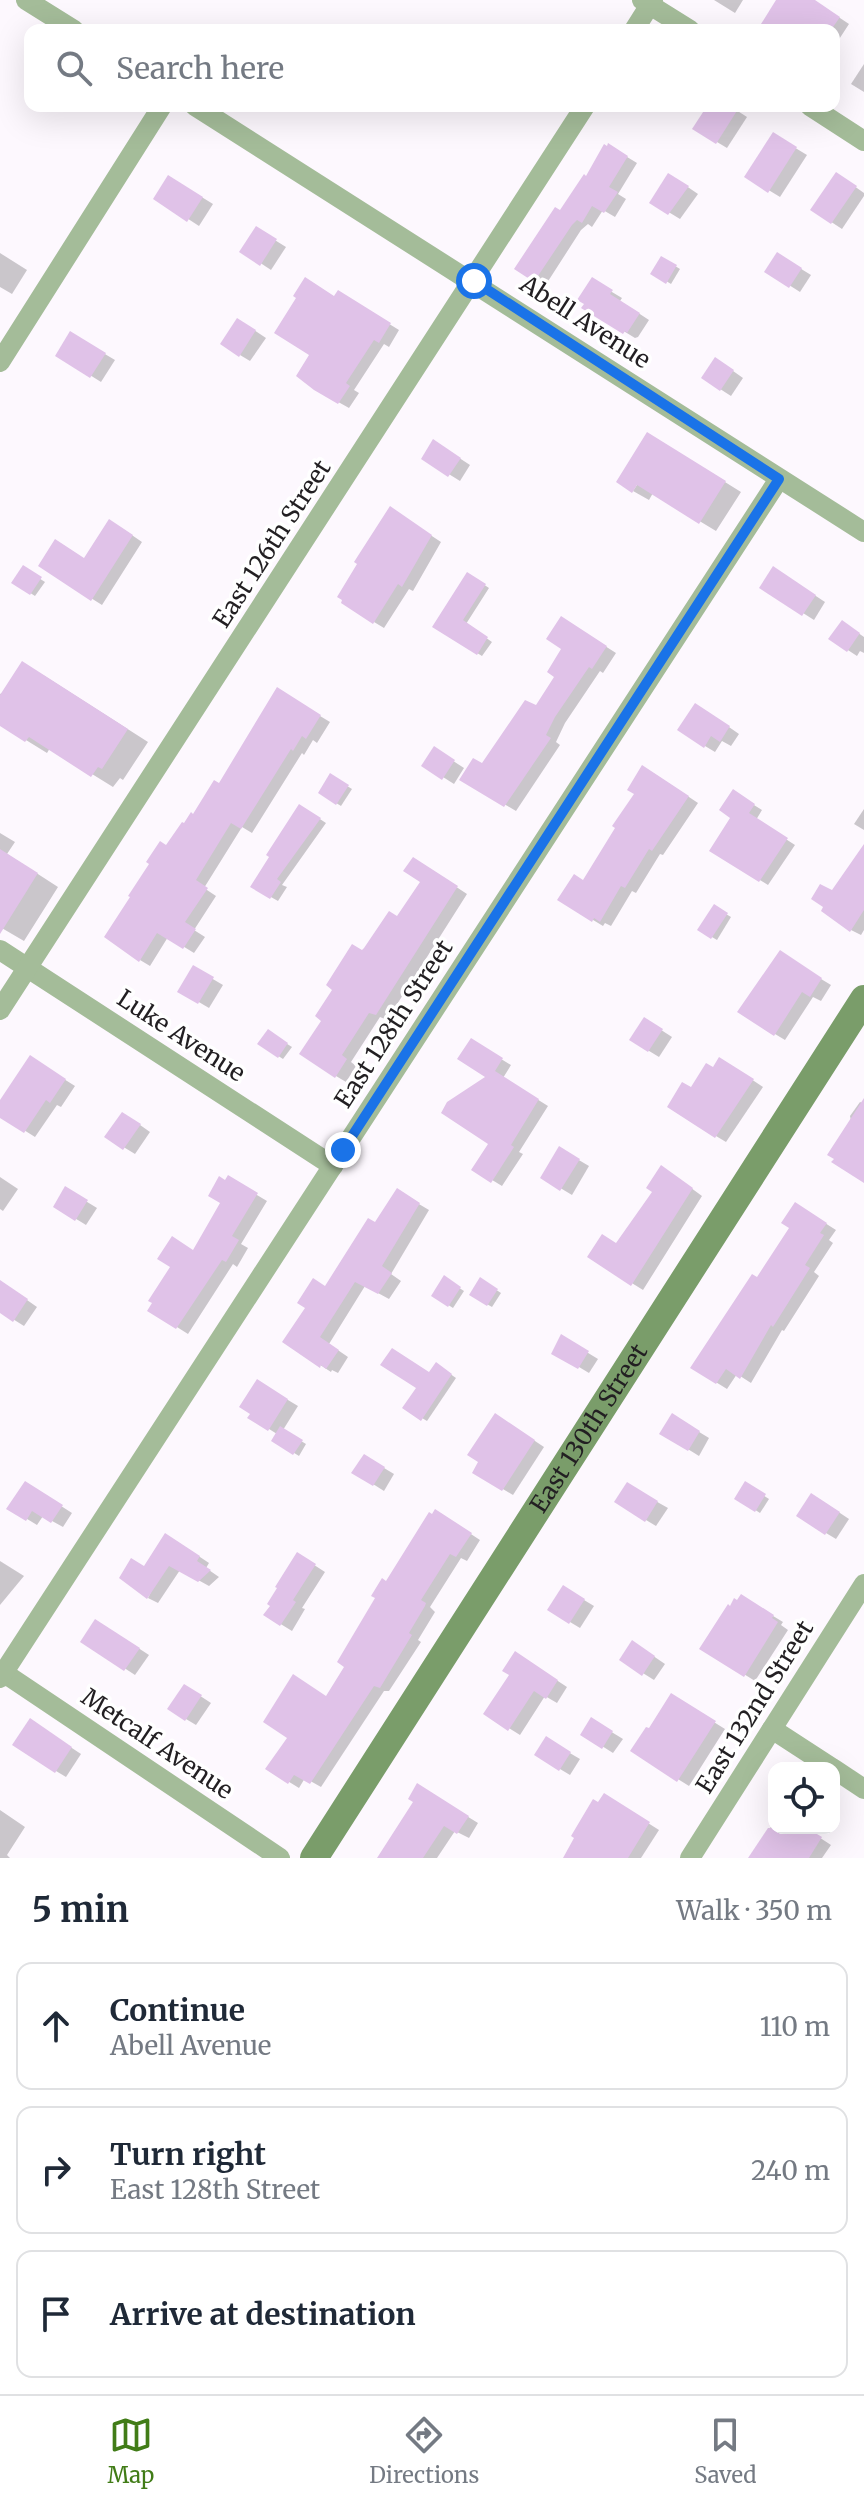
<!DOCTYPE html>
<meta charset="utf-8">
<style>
body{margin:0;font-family:Merriweather,serif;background:#f2f2f3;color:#1f2937}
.controls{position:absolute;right:24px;bottom:24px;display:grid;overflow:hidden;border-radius:16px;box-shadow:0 8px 32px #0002}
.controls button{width:72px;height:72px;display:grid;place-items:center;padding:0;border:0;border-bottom:2px solid #e0e1e3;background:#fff;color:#1f2937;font:40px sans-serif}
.stop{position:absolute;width:24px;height:24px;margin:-18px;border:6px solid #1a73e8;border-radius:50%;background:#fff}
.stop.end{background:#1a73e8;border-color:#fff;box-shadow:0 2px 8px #0008}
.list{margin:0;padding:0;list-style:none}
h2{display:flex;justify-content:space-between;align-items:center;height:104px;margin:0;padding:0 32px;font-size:34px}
h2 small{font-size:26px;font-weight:400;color:#747a83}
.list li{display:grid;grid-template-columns:52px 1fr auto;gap:24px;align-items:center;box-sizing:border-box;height:128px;margin:0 16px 16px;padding:0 16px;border:2px solid #e0e1e3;border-radius:16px}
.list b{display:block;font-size:30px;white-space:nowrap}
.list p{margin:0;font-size:26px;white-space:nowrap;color:#747a83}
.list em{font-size:26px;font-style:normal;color:#747a83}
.icon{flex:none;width:44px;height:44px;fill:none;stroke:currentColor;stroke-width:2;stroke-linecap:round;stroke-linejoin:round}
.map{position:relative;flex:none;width:864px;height:1858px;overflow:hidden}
.search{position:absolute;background:#fff;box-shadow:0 8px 32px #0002;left:24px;right:24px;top:24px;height:88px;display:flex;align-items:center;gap:20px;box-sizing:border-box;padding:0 28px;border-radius:16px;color:#747a83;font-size:30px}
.sheet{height:536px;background:#fff}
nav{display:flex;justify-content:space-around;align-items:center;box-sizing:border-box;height:112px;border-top:2px solid #e0e1e3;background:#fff;font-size:22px;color:#747a83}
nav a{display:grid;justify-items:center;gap:4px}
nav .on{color:#417c17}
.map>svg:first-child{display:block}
</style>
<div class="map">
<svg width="864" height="1858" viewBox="0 0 864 1858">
<rect width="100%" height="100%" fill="#fdf8fe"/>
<g fill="#0003">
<polygon points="714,0 743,0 735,13"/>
<polygon points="779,0 813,0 849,24 834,47 834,30 774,30"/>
<polygon points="864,64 864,92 851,84"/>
<polygon points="710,106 730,106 747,117 727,148 717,142"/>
<polygon points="774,135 807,155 780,197 747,177"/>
<polygon points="609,146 637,163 618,194 626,199 615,217 603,210 592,227 588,224 581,230 545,286 535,280 561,213"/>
<polygon points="169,177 213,204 199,226 156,198"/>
<polygon points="679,181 698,194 680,219 652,202"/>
<polygon points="847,181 864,193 864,196 842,229 813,210"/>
<polygon points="257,229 286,247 271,270 242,251"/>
<polygon points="0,253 27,270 12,294 0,287"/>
<polygon points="777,254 811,275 800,292 767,271"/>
<polygon points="662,258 680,269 671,284 653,273"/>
<polygon points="592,280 622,298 620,301 649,320 638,337 635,338 584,307"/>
<polygon points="339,293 399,330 389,347 384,344 354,390 359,393 349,408 315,389 312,355"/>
<polygon points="248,326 266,338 250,361 240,355"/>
<polygon points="71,334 115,360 101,382 58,355"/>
<polygon points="726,366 743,378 731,396 703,378"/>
<polygon points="664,444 741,492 716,531 653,493 649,500 633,491"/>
<polygon points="444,448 470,465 460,481 423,458"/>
<polygon points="400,515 441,542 413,591 409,589 384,628 374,622"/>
<polygon points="120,527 142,542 102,605 40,566 85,560"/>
<polygon points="23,568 45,582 35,596 13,582"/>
<polygon points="468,574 489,588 466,624 492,642 482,656 435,627"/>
<polygon points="784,575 825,602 814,620 762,587"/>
<polygon points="572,625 616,653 603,673 600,671 565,723 556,742 560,745 516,811 462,779 482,766 536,708 557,676"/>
<polygon points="851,628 864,637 864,653 860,651 857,656 831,639"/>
<polygon points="43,675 148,742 123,780 120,778 113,787 50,748 47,753 0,724 0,694"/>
<polygon points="277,690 330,722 317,743 313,740 304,755 302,753 252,833 242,827 204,888 216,896 194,930 205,937 194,953 168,937 150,966 140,960 167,848 220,786"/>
<polygon points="706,711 739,734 731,746 722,741 715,752 705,746"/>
<polygon points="444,755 464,768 454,784 424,765"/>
<polygon points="653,773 698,803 663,855 660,854 636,893 632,891 611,926 605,923 603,926 560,900 584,882 636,794"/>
<polygon points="331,776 352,789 341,806 320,793"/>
<polygon points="733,792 762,810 756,820 795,845 768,885 712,851 733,817"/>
<polygon points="300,806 326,823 282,885 287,887 278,901 253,887"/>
<polygon points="864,809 864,830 854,824"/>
<polygon points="0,833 15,842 7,854 58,887 24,941 0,927"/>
<polygon points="864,848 864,930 861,935 851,930 833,893"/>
<polygon points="423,865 467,894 387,1020 380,1017 351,1062 356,1066 346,1082 336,1076 324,1020 362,952 398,918 423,881"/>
<polygon points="714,907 731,917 717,940 700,930"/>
<polygon points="778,953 831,985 821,1001 813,997 785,1040 775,1034"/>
<polygon points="194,968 223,985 209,1008 180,991"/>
<polygon points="655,1026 672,1037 659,1057 631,1040"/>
<polygon points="268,1032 292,1047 283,1059 260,1044"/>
<polygon points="472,1041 511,1065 503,1078 548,1106 519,1152 523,1154 502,1186 474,1169 490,1144 489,1077"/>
<polygon points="40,1064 75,1086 61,1107 57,1105 35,1137 0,1115 0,1103"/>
<polygon points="730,1065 763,1087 726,1142 716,1136 692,1090 713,1070"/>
<polygon points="860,1102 864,1104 864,1181 850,1116"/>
<polygon points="133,1120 150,1132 135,1154 107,1137"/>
<polygon points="560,1149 589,1166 572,1195 542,1177"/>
<polygon points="672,1174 702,1196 643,1290 590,1257 617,1245"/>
<polygon points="0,1177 18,1189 3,1211 0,1209"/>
<polygon points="229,1178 267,1201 241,1244 248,1248 237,1267 233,1264 188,1334 150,1310 172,1266 194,1252 223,1202"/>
<polygon points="66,1189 97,1208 86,1225 55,1206"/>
<polygon points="397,1191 429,1210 391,1274 401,1281 389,1299 365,1286 329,1344 348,1357 338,1373 332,1370 331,1372 285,1342 376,1225"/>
<polygon points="806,1211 836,1230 829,1240 833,1243 814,1272 819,1276 784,1331 782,1330 751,1383 737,1374 727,1389 693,1368"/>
<polygon points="444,1278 464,1291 453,1308 433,1295"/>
<polygon points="481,1280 501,1293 492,1307 471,1295"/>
<polygon points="17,1293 37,1307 24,1326 0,1311 0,1296"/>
<polygon points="562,1337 598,1359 589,1373 554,1352"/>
<polygon points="436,1364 456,1378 427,1421 405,1408"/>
<polygon points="258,1382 298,1406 283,1430 306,1444 299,1456 273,1440 277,1434 250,1417"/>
<polygon points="673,1416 709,1438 699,1456 662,1433"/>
<polygon points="505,1421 544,1447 513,1495 474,1472"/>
<polygon points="364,1456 394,1474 384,1491 354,1472"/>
<polygon points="746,1484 769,1499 760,1513 737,1498"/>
<polygon points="627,1485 668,1508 656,1526 646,1520"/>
<polygon points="36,1490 72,1513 63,1527 43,1516 37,1525 9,1508"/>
<polygon points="822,1501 849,1519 836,1539 826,1533"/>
<polygon points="445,1517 480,1540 467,1561 461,1558 430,1607 435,1612 418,1640 421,1642 389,1691 384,1691 321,1787 305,1778 299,1788 268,1769 327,1698 347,1667 387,1583"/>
<polygon points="176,1541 209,1563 206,1568 219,1577 209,1586 180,1570 158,1603 148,1598"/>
<polygon points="0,1561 24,1576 0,1605"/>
<polygon points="308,1561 325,1572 302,1608 305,1609 292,1631 266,1615"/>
<polygon points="564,1588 594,1606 580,1628 570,1622"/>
<polygon points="742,1597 783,1622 781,1625 788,1630 755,1681 702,1648"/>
<polygon points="106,1627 149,1655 135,1675 83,1641"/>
<polygon points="643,1649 665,1664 654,1680 622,1660"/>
<polygon points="526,1660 567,1687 557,1703 545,1696 520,1735 486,1714"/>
<polygon points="185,1686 211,1703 196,1725 186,1719"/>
<polygon points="672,1696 725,1729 689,1786 633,1751 650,1731"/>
<polygon points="592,1720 623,1739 613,1753 583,1734"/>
<polygon points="40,1727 81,1754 66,1777 56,1771"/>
<polygon points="546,1739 580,1759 570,1775 560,1769"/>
<polygon points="418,1786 478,1823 469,1838 455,1831 437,1858 379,1858 416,1801"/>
<polygon points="615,1802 659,1830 641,1858 567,1858 577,1838 599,1805"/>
<polygon points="0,1810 25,1827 7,1855 10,1858 0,1858"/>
<polygon points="774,1822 774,1828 805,1828 831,1845 822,1858 751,1858"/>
</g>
<g fill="#e0c2e8">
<polygon points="776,0 815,0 840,17 831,30 770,30 761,24"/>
<polygon points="707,106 740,106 716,144 692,129"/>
<polygon points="773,132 797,147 768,193 744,177"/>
<polygon points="608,143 628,156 609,187 618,192 604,213 592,206 582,223 577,220 572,225 534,282 514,269 555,207 560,210 584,174 586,176 604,144 607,146"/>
<polygon points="836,172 857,186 831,224 810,210"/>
<polygon points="668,173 689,186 668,215 649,203"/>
<polygon points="168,175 203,197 187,222 153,199"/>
<polygon points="256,226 277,239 260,266 239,252"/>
<polygon points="777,252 802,268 789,288 764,272"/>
<polygon points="661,256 677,265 666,284 650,274"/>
<polygon points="305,277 334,296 338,290 391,323 379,343 374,340 346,383 350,386 338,404 314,390 296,376 309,355 274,333 296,298 293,296"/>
<polygon points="592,277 613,290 610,294 640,313 627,333 625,331 623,334 581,308 584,304 577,300"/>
<polygon points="237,318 256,330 239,357 220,344"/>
<polygon points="70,331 106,353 90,378 55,356"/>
<polygon points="715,357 734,370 720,391 701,378"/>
<polygon points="647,432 726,481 699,524 637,485 632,493 616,482"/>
<polygon points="433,439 461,458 448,477 421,459"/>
<polygon points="390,506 432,535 402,587 398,584 373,624 341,603 342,600 337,597 357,564 354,562"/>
<polygon points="109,519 133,535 91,601 38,566 55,539 84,558"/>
<polygon points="23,565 42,577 30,595 11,583"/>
<polygon points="773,566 816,595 802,616 759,588"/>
<polygon points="467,572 486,584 463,620 488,637 477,655 432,627"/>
<polygon points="561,616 607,646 592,669 589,667 555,717 546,735 551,738 504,807 459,780 473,758 482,763 525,700 536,705 554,677 547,672 561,649 546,639"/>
<polygon points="842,620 860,633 847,652 828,639"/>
<polygon points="22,661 128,729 102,769 98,767 91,777 29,737 25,742 0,726 0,695"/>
<polygon points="277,687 321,715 306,739 302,736 293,751 291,749 241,829 231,823 196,880 208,888 185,922 196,929 183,949 157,933 139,962 104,937 130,897 128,896 149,864 146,862 160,841 166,845 182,822 184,823 191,812 193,814 214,780 219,783"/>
<polygon points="695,703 730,726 720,742 711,736 704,748 677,730"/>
<polygon points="434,746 455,760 442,780 421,766"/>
<polygon points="642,765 689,796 652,851 649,849 625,888 621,886 600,922 594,918 592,922 557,900 574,874 583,880 615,828 612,826 634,794 627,790"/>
<polygon points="330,773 349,785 336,805 318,793"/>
<polygon points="733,789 755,804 749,813 788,838 759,882 709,851 730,818 719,810"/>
<polygon points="299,804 321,818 277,879 281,882 270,899 250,887 269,857 266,855"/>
<polygon points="864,844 864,910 850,932 821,911 823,907 811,899 820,884 832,890"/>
<polygon points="0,849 38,873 0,934"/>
<polygon points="413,857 458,886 376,1015 369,1013 342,1055 347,1059 335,1078 299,1054 321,1021 315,1016 332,990 326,985 352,944 362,950 364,948 389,911 397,916 420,882 403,871"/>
<polygon points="714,904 728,913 711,939 697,930"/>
<polygon points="780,950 822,978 810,997 802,992 774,1036 737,1012"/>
<polygon points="193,965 214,977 198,1004 177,992"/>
<polygon points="644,1017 663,1029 648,1052 629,1040"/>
<polygon points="268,1029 288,1043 278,1058 257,1044"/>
<polygon points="471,1038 503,1058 495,1071 539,1099 511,1145 514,1147 491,1183 471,1170 488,1144 441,1113 447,1102 485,1077 457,1059"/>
<polygon points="30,1055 66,1079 50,1103 46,1100 24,1133 0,1118 0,1100"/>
<polygon points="719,1057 754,1079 715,1138 667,1107 682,1082 691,1087 706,1063 713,1067"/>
<polygon points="864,1098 864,1183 831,1162 834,1159 827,1155"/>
<polygon points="122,1112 141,1124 123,1150 104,1137"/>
<polygon points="559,1146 580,1159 560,1191 540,1178"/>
<polygon points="661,1165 693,1188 631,1286 587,1257 602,1234 616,1243 652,1192 646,1188"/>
<polygon points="228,1175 258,1193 232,1236 239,1240 226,1262 222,1260 176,1329 147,1311 152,1303 148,1301 170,1267 157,1259 172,1236 193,1250 220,1203 208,1196 219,1176 225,1180"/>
<polygon points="65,1186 88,1200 75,1221 53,1207"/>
<polygon points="397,1188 420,1203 382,1266 392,1273 378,1294 355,1282 320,1337 339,1350 326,1369 321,1365 320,1368 282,1342 305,1308 297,1303 313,1278 325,1286 368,1218 375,1222"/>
<polygon points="795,1202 827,1223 820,1233 824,1235 805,1265 810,1268 773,1327 771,1325 740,1379 726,1369 716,1384 690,1368 752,1274 757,1277 789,1228 781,1223"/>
<polygon points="444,1275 461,1287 448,1307 431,1296"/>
<polygon points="480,1277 498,1289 487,1306 469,1295"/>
<polygon points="0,1280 28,1299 13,1322 0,1313"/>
<polygon points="561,1334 589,1351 578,1369 551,1354"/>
<polygon points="392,1348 429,1372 436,1362 452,1374 421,1421 402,1408 416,1388 380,1365"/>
<polygon points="257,1379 288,1399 268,1431 247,1418 250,1414 239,1407"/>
<polygon points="495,1413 535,1440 502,1491 472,1473 478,1462 467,1455"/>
<polygon points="672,1413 700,1431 688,1451 659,1434"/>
<polygon points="280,1426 303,1440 293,1455 271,1441"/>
<polygon points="364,1454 385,1467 373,1486 351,1473"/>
<polygon points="25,1481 63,1505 51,1523 32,1511 26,1521 6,1509"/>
<polygon points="745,1481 766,1494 755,1512 734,1499"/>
<polygon points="627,1482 658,1501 645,1522 614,1502"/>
<polygon points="811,1493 840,1512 825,1535 796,1516"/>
<polygon points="435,1509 472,1533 456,1557 450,1554 421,1600 426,1603 425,1606 409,1633 412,1635 380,1688 374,1686 310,1784 294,1775 288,1784 265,1769 287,1738 263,1722 293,1674 326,1696 344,1667 337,1662 375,1598 371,1596 382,1578 386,1581 429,1512 432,1514"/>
<polygon points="165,1533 200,1556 197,1561 211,1570 198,1582 169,1566 147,1599 119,1578 131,1558 144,1566"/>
<polygon points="297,1552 316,1564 293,1600 296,1602 280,1626 263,1615 270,1606 267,1604 277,1588 275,1587"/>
<polygon points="563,1585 585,1599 569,1624 547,1610"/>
<polygon points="741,1594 774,1615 772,1618 778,1622 744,1677 699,1649 728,1604 730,1606 734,1598 737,1600"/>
<polygon points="95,1619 140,1648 124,1671 80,1642"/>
<polygon points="632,1640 655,1656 642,1676 619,1660"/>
<polygon points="515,1651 558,1680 546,1699 534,1691 508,1731 483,1714 509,1675 502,1671"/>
<polygon points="184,1684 202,1695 185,1721 167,1709"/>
<polygon points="671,1693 716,1721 677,1782 630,1751 646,1727 649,1728"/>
<polygon points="591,1717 613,1731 602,1749 580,1735"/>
<polygon points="30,1718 72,1747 55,1773 12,1745"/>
<polygon points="546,1736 571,1752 559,1771 534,1755"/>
<polygon points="417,1783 469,1816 457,1834 444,1826 423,1858 377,1858 413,1802 408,1799"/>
<polygon points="604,1793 650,1822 628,1858 563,1858 574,1838 571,1836 593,1799 598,1802"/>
<polygon points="768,1828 807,1828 822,1837 809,1858 748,1858"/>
</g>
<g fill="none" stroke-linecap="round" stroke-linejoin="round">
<g stroke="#a4bc99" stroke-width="20">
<polyline points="26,0 74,30"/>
<polyline points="642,0 690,30"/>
<polyline points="634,30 653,0"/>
<polyline points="195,106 864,532"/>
<polyline points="810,106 864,141"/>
<polyline points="0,362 162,106"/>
<polyline points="0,950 333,1166"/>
<polyline points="0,1010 585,106"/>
<polyline points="4,1673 280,1858"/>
<polyline points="0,1678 779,479"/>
<polyline points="772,1729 832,1768"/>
<polyline points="834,1769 864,1789"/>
<polyline points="690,1858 864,1584"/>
</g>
<path stroke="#7a9d6a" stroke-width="28" id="s1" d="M314,1858L864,999"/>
</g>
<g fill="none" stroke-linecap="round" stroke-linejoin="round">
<polyline stroke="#1a73e8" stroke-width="10" points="343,1150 779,479 474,281"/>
</g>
<g text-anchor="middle" stroke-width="7" stroke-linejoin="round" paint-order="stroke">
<g font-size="24" fill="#221f22" stroke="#fff">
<text transform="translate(585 322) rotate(33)" y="8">Abell Avenue</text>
<text transform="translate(272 544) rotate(-57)" y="8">East 126th Street</text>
<text transform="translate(394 1024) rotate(-57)" y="8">East 128th Street</text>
<text transform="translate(181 1036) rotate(33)" y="8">Luke Avenue</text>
<text dy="8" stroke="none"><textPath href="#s1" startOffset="510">East 130th Street</textPath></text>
<text transform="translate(755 1707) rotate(-58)" y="8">East 132nd Street</text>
<text transform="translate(157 1744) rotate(34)" y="8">Metcalf Avenue</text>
</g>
</g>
</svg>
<div class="controls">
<button><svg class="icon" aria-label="locate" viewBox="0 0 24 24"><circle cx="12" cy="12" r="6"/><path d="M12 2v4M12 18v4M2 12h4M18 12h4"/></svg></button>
</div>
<div class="stop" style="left:474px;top:281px"></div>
<div class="stop end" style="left:343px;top:1150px"></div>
<div class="search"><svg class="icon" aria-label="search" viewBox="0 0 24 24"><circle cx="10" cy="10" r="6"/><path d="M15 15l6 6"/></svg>Search here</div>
</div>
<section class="sheet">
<h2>5 min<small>Walk · 350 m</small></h2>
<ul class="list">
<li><svg class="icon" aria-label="ahead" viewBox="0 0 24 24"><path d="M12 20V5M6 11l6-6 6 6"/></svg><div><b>Continue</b><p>Abell Avenue</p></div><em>110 m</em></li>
<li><svg class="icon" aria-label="right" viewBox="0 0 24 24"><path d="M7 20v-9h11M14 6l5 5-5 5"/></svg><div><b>Turn right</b><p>East 128th Street</p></div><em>240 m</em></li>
<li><svg class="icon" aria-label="arrive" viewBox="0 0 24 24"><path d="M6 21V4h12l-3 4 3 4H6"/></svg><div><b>Arrive at destination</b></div></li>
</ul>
</section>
<nav>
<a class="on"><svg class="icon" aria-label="map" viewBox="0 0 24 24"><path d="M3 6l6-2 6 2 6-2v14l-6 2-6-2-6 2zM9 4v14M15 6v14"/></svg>Map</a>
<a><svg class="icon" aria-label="directions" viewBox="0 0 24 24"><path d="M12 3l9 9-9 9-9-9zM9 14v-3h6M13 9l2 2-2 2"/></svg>Directions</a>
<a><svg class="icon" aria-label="saved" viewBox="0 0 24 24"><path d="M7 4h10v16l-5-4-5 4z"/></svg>Saved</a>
</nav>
